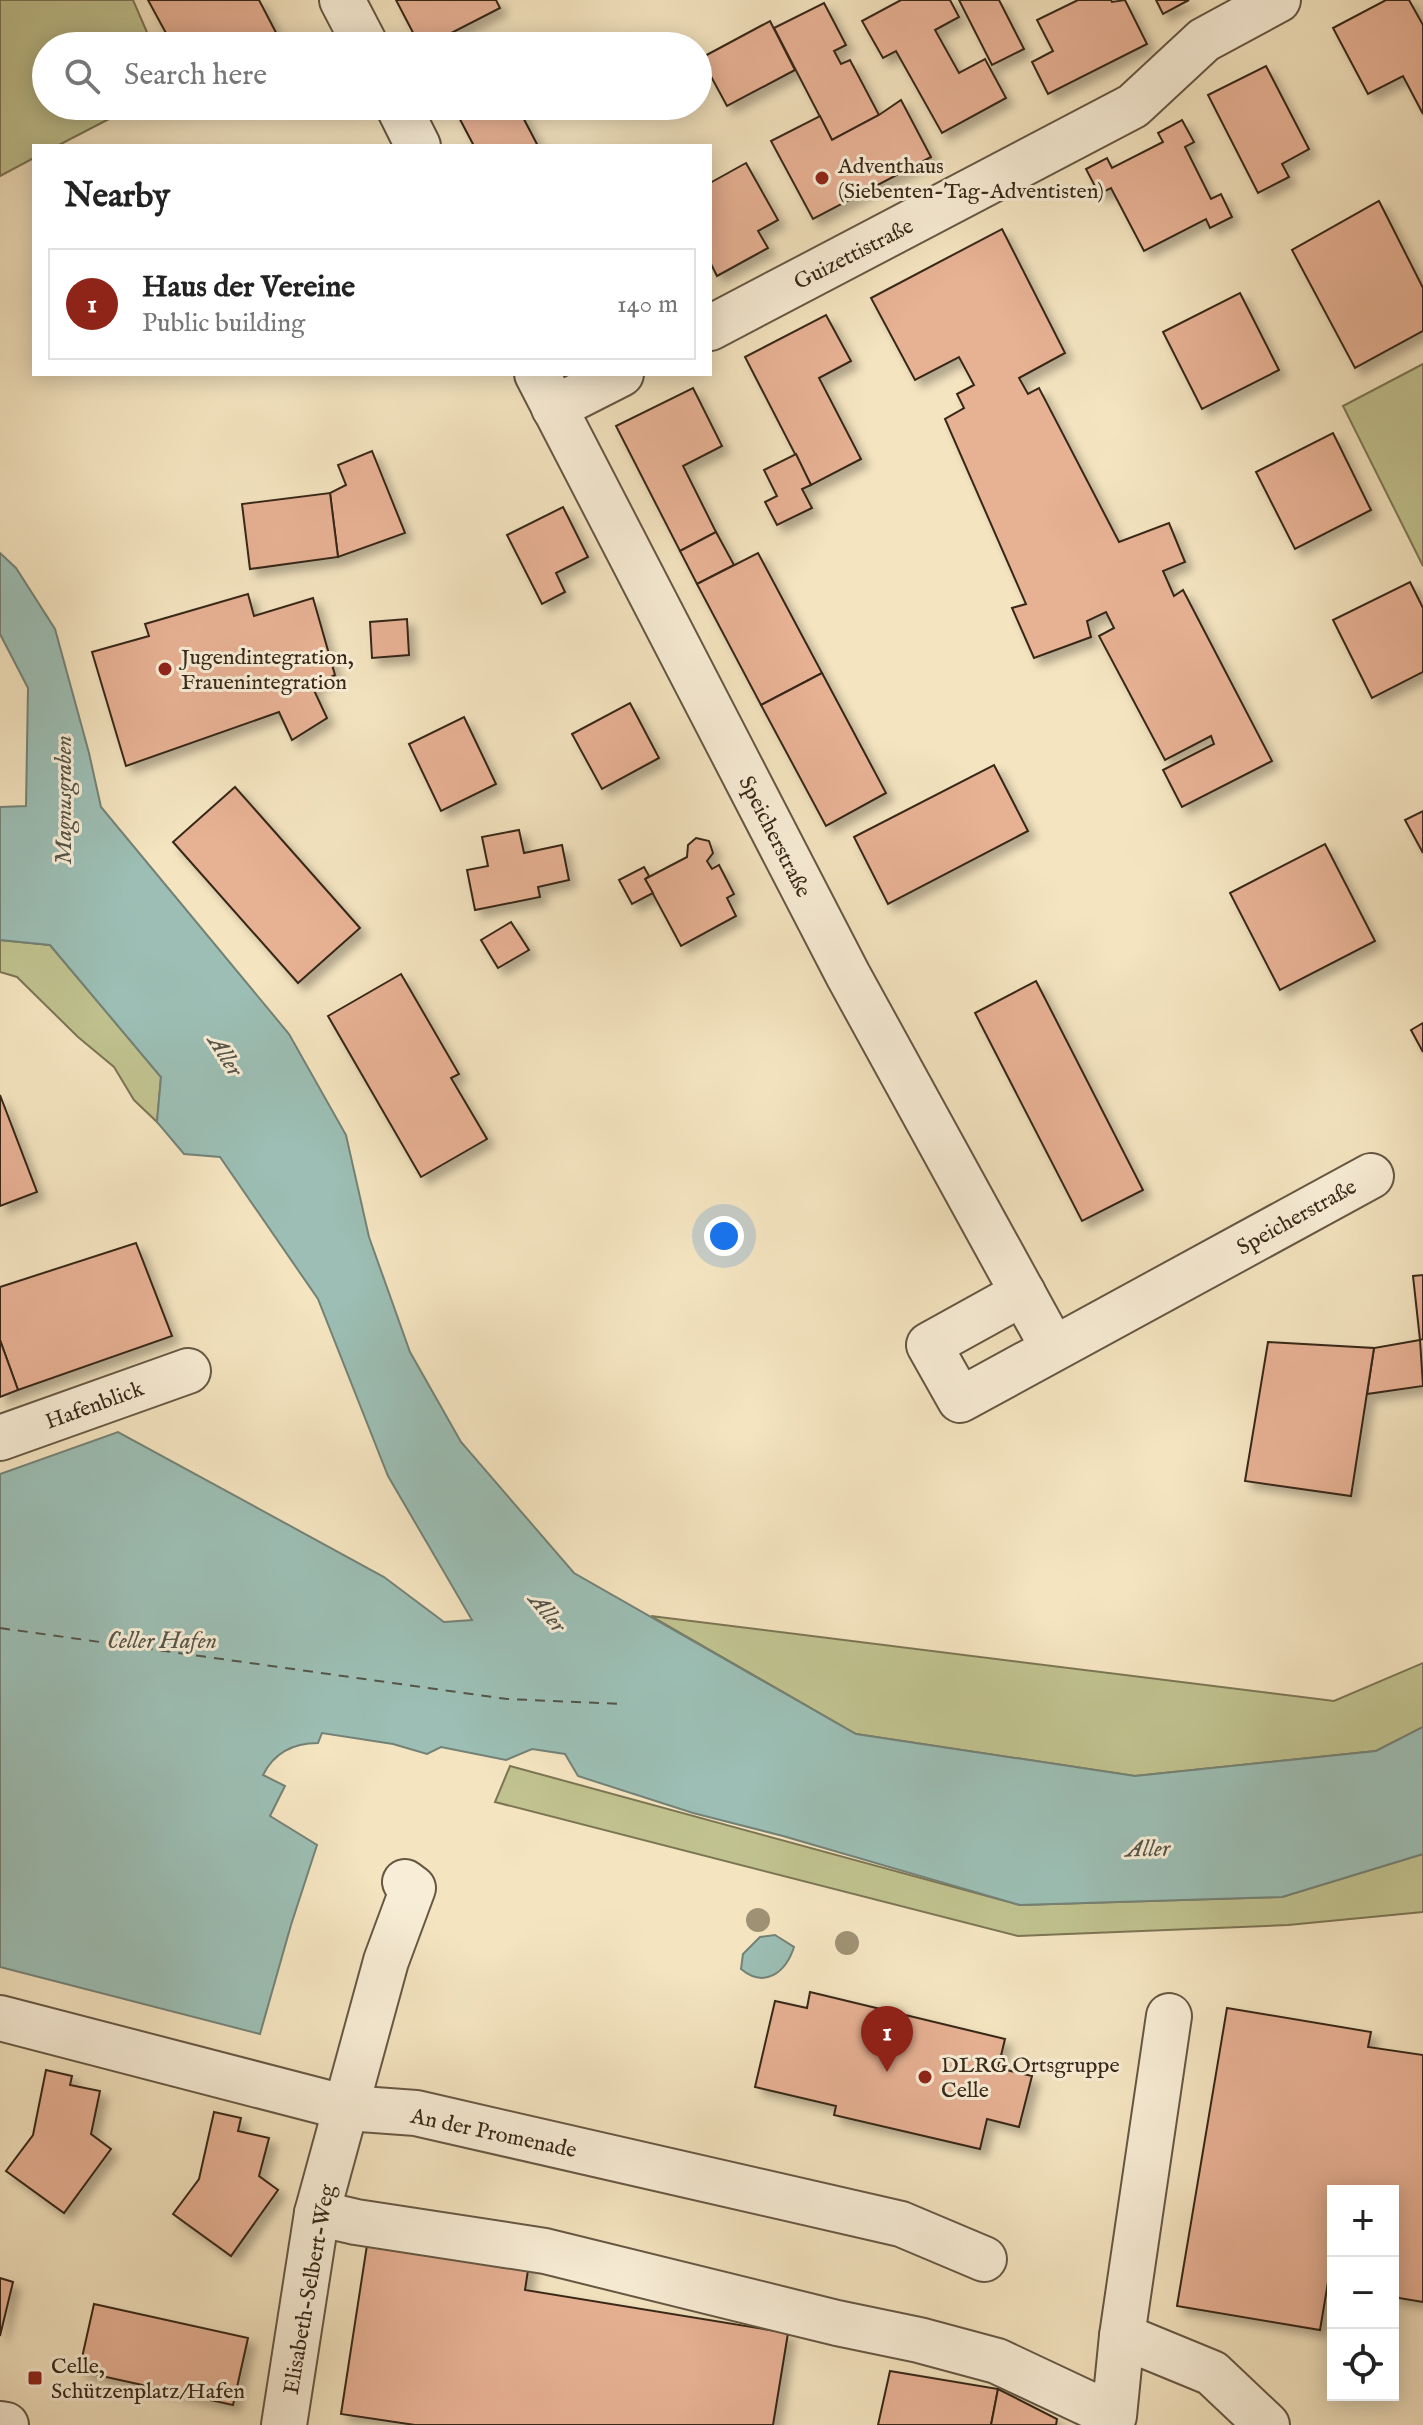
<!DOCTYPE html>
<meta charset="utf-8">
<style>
body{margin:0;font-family:"IM FELL English",serif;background:#f2f2f2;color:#222}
.controls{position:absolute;right:24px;bottom:24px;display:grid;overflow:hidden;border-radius:0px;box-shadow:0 4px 20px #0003}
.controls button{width:72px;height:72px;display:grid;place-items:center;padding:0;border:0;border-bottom:2px solid #e0e0e0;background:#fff;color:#222;font:40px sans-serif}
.you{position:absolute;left:724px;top:1236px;width:28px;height:28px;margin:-20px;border:6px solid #fff;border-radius:50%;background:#1a73e8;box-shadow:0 0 0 12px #1a73e833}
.badge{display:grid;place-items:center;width:52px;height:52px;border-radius:50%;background:#8f2418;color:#fff;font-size:26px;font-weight:700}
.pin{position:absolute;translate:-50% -66px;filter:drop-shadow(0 2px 4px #0008)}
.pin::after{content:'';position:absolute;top:42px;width:28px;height:24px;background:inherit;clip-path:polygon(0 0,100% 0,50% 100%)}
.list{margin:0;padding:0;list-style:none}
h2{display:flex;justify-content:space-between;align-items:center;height:104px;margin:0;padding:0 32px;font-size:34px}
h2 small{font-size:26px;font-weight:400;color:#767676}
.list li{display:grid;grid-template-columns:52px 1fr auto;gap:24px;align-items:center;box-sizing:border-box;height:112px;margin:0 16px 16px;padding:0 16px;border:2px solid #e0e0e0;border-radius:0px}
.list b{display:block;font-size:30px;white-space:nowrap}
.list p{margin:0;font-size:26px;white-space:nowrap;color:#767676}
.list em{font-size:26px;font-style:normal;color:#767676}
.icon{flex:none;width:44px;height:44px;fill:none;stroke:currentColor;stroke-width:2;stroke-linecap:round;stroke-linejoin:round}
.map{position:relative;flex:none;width:1423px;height:2425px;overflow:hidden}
.search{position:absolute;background:#fff;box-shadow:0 4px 20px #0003;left:32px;top:32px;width:680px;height:88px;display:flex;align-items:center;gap:20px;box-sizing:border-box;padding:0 28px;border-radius:44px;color:#767676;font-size:30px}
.panel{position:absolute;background:#fff;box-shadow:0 4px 20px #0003;left:32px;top:144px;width:680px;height:232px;border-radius:0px}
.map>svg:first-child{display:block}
</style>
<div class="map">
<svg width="1423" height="2425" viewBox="0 0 1423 2425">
<defs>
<filter id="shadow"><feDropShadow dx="7" dy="7" stdDeviation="4" flood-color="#0004"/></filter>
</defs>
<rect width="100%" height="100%" fill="#f4e4c0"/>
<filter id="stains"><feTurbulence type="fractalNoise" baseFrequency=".0025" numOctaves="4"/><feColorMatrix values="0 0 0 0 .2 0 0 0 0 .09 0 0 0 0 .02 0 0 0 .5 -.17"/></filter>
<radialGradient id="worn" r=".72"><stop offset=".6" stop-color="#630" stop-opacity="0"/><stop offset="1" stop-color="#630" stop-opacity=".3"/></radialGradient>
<g fill="#c0c28f" stroke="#7c7554" stroke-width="2">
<polygon points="0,0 133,0 153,46 46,46 46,106 134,106 57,146 34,146 34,158 0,176"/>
<polygon points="1423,364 1423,566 1343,406"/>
<polygon points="0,940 50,945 161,1077 157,1122 134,1100 114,1067 78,1037 17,977 0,972"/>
<polygon points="651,1616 1334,1701 1423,1663 1423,1727 1376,1751 1135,1776 856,1734"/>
<polygon points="510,1766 1020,1905 1282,1897 1423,1854 1423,1912 1288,1925 1018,1936 495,1802"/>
</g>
<g fill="#9cbeb4" stroke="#748276" stroke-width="2">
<path d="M0,553L16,568L55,629L89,753L101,807L289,1034L346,1135L369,1237L410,1352L461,1442L574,1573L856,1734L1135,1776L1376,1751L1423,1727V1854L1282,1897L1020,1905L783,1836L693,1813L578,1776L565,1754L532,1749L506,1760L441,1747L427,1754L393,1744L322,1733L318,1743C294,1743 274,1753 263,1775L285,1786L270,1816L317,1845L291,1925L260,2034L0,1967V1474L118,1432L384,1577L444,1622L472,1620L388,1476L318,1299L220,1157L184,1154L157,1122L161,1077L50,945L0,940V807L26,806L28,688L0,634Z"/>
<path d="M775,1935L794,1947C786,1972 765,1989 741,1969L743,1954L760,1937Z"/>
</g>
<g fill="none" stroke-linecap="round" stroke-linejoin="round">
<polyline stroke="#555548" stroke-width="2" stroke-dasharray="10 8" stroke-linecap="butt" points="0,1628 507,1699 622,1704"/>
</g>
<g fill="#e7b194" stroke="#372819" stroke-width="2" filter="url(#shadow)">
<polygon points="148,0 259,0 283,46 173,46"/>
<polygon points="396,0 496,0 500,8 426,46 420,46"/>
<polygon points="901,0 950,0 959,17 935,30 959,73 985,59 1006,98 942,133 896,51 883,58 862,21"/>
<polygon points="959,0 999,0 1024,49 992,65"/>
<polygon points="1078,0 1111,0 1112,2 1125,0 1147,44 1048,94 1032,62 1053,51 1037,20"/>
<polygon points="1156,0 1189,0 1163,14"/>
<polygon points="1386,0 1409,0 1423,25 1423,114 1403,76 1368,94 1333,28"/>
<polygon points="824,3 846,45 834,51 841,64 850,60 879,115 832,140 774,28"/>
<polygon points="770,21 795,70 727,106 701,58"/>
<polygon points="1266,66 1309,149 1282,164 1289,177 1258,193 1208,95"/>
<polygon points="901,100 931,157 813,219 771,141 820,116 832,140 879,115"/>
<polygon points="462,106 517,106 538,146 474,146 455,110"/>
<polygon points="1182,120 1194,142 1185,147 1211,199 1221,194 1232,217 1210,228 1206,219 1144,251 1111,188 1099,194 1086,169 1107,158 1112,168 1163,142 1158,133"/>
<polygon points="746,163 778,220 758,231 768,248 717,276 710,262 710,183"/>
<polygon points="1379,201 1423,288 1423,331 1355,368 1292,250"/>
<polygon points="1002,229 1065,353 1019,378 1028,394 1039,388 1119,542 1169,523 1185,562 1163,571 1174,596 1183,590 1272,761 1182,807 1163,770 1214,744 1211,736 1165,760 1099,636 1114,628 1106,612 1087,621 1091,637 1034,658 1012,608 1026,604 945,419 964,408 957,394 974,385 959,357 915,380 871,298"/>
<polygon points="1240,293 1279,370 1202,409 1163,332"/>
<polygon points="826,315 851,361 819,378 861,459 811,485 745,357"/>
<polygon points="693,388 722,446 683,466 716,532 680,551 616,426"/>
<polygon points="1333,433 1371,510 1295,549 1256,472"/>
<polygon points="372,451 405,533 338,557 330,493 346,485 338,465"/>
<polygon points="796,454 811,485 802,489 812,508 777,525 765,502 777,496 764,470"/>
<polygon points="330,493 338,557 250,569 242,504"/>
<polygon points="563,507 588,557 556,573 565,592 542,604 507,535"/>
<polygon points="716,532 734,565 697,584 680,551"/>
<polygon points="758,553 822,673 761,705 697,584"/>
<polygon points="1410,582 1423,608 1423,672 1372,698 1333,620"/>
<polygon points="248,594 254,616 313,598 335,675 312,686 327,718 292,740 279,712 126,766 92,652 149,636 145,624"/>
<polygon points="407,619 409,655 372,658 370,622"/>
<polygon points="822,673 886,793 826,826 761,705"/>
<polygon points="630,703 659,758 602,789 572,734"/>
<polygon points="464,717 496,784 441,811 409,744"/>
<polygon points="994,765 1028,831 888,904 854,837"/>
<polygon points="235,787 360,928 298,983 173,842"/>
<polygon points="1423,811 1423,853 1405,820"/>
<polygon points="519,830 524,853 562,845 569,880 538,887 540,897 475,910 467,870 488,866 482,837"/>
<polygon points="696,838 709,841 713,853 707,861 712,869 719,865 734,894 727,898 736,916 681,946 645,879 687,857 688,845"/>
<polygon points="1325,844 1375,941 1280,990 1230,893"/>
<polygon points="644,867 649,876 645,879 653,893 632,904 619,880"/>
<polygon points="511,922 529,950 498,968 481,940"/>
<polygon points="401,974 459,1074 451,1078 487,1139 421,1177 328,1016"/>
<polygon points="1036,981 1143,1190 1082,1221 975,1013"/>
<polygon points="1423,1023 1423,1052 1411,1030"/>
<polygon points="0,1095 37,1192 0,1206"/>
<polygon points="136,1243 172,1336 18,1390 0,1340 0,1287"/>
<polygon points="1423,1275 1423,1339 1420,1340 1413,1276"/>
<polygon points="0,1340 18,1390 0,1397"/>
<polygon points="1420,1340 1423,1386 1367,1394 1374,1348"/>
<polygon points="1268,1342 1374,1348 1351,1496 1245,1481"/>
<polygon points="810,1992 1005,2039 998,2068 1032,2076 1019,2127 987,2119 980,2149 834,2115 836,2106 755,2087 775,2001 807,2008"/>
<polygon points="1227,2008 1371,2032 1368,2047 1423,2055 1423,2302 1393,2297 1393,2191 1333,2191 1333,2252 1320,2330 1177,2306"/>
<polygon points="46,2070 72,2076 70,2085 100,2091 91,2134 111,2149 64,2213 6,2171 33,2135"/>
<polygon points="214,2112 241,2118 238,2131 269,2138 259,2176 278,2190 231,2256 173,2214 199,2179"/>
<polygon points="369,2232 530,2257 525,2290 788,2333 773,2425 415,2425 341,2414"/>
<polygon points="0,2278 13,2282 0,2336"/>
<polygon points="94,2304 248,2338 233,2405 79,2371"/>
<polygon points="890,2371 998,2389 991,2425 878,2425"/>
<polygon points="998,2389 1057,2419 1056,2425 991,2425"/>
</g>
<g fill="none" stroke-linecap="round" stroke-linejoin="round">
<defs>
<g id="minor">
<polyline points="342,0 366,46"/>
<polyline points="398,106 418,146"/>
<polyline points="710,328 1133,106 1204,40 1278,0"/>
<polyline points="537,374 848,975 1053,1348"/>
<polyline points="554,408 621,374"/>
<polyline points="1023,1293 929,1345 960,1400 1371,1176"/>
<polyline points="0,1438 188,1371"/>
<polyline points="0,2018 347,2108 416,2113 901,2224 984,2259"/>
<polyline points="317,2213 356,2222 545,2251 837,2323 919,2340 997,2361 1114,2416 1122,2336 1169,2016"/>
<polyline points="1122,2336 1212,2373 1267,2425"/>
<polyline points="0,2424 6,2425"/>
<polyline points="284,2425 317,2213 386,1961 413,1888 405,1882"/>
</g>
</defs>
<use href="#minor" stroke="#665743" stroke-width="48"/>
<use href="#minor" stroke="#f8edd6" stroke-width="44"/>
</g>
<g fill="#9f9274">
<circle cx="758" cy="1920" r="12"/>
<circle cx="847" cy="1943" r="12"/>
</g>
<g fill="#8f2418" stroke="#f8edd6" stroke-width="3">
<circle cx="822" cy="178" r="8"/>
<circle cx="165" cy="669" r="8"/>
<circle cx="925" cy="2077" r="8"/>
<rect x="27" y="2370" width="16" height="16" rx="4"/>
</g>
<g text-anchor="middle" stroke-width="6" stroke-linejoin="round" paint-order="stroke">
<g font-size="22" fill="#372819" stroke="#f8edd6" text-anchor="start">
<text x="838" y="173">Adventhaus<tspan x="838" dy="25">(Siebenten-Tag-Adventisten)</tspan></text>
<text x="181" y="664">Jugendintegration,<tspan x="181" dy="25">Frauenintegration</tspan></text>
<text x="941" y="2072">DLRG Ortsgruppe<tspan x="941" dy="25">Celle</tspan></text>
<text x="51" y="2373">Celle,<tspan x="51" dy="25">Schützenplatz/Hafen</tspan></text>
</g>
<g font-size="22" fill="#372819" stroke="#f8edd6">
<text transform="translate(853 253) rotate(-27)" y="8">Guizettistraße</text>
<text transform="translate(776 836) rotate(63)" y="8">Speicherstraße</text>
<text transform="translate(1296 1216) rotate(-29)" y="8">Speicherstraße</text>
<text transform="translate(94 1404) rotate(-20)" y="8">Hafenblick</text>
<text transform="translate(494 2132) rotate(12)" y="8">An der Promenade</text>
<text transform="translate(308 2289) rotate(-80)" y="8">Elisabeth-Selbert-Weg</text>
</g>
<g font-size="24" font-style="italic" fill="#555548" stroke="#f8edd6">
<text transform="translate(63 800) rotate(-90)" y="8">Magnusgraben</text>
<text transform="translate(226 1055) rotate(58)" y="8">Aller</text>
<text transform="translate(548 1612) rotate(51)" y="8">Aller</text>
<text x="162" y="1648">Celler Hafen</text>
<text transform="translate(1148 1848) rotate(-1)" y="8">Aller</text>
</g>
</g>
<rect width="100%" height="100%" filter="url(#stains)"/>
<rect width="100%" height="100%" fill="url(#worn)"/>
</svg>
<div class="controls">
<button>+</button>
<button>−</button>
<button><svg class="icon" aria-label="locate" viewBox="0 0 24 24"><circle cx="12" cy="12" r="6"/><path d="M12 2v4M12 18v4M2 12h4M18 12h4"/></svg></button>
</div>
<div class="you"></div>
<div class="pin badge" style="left:887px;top:2072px">1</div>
<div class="search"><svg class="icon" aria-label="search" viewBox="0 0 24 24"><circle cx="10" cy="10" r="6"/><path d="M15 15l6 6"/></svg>Search here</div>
<section class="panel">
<h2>Nearby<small></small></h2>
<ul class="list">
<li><span class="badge">1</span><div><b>Haus der Vereine</b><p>Public building</p></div><em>140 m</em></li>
</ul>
</section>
</div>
